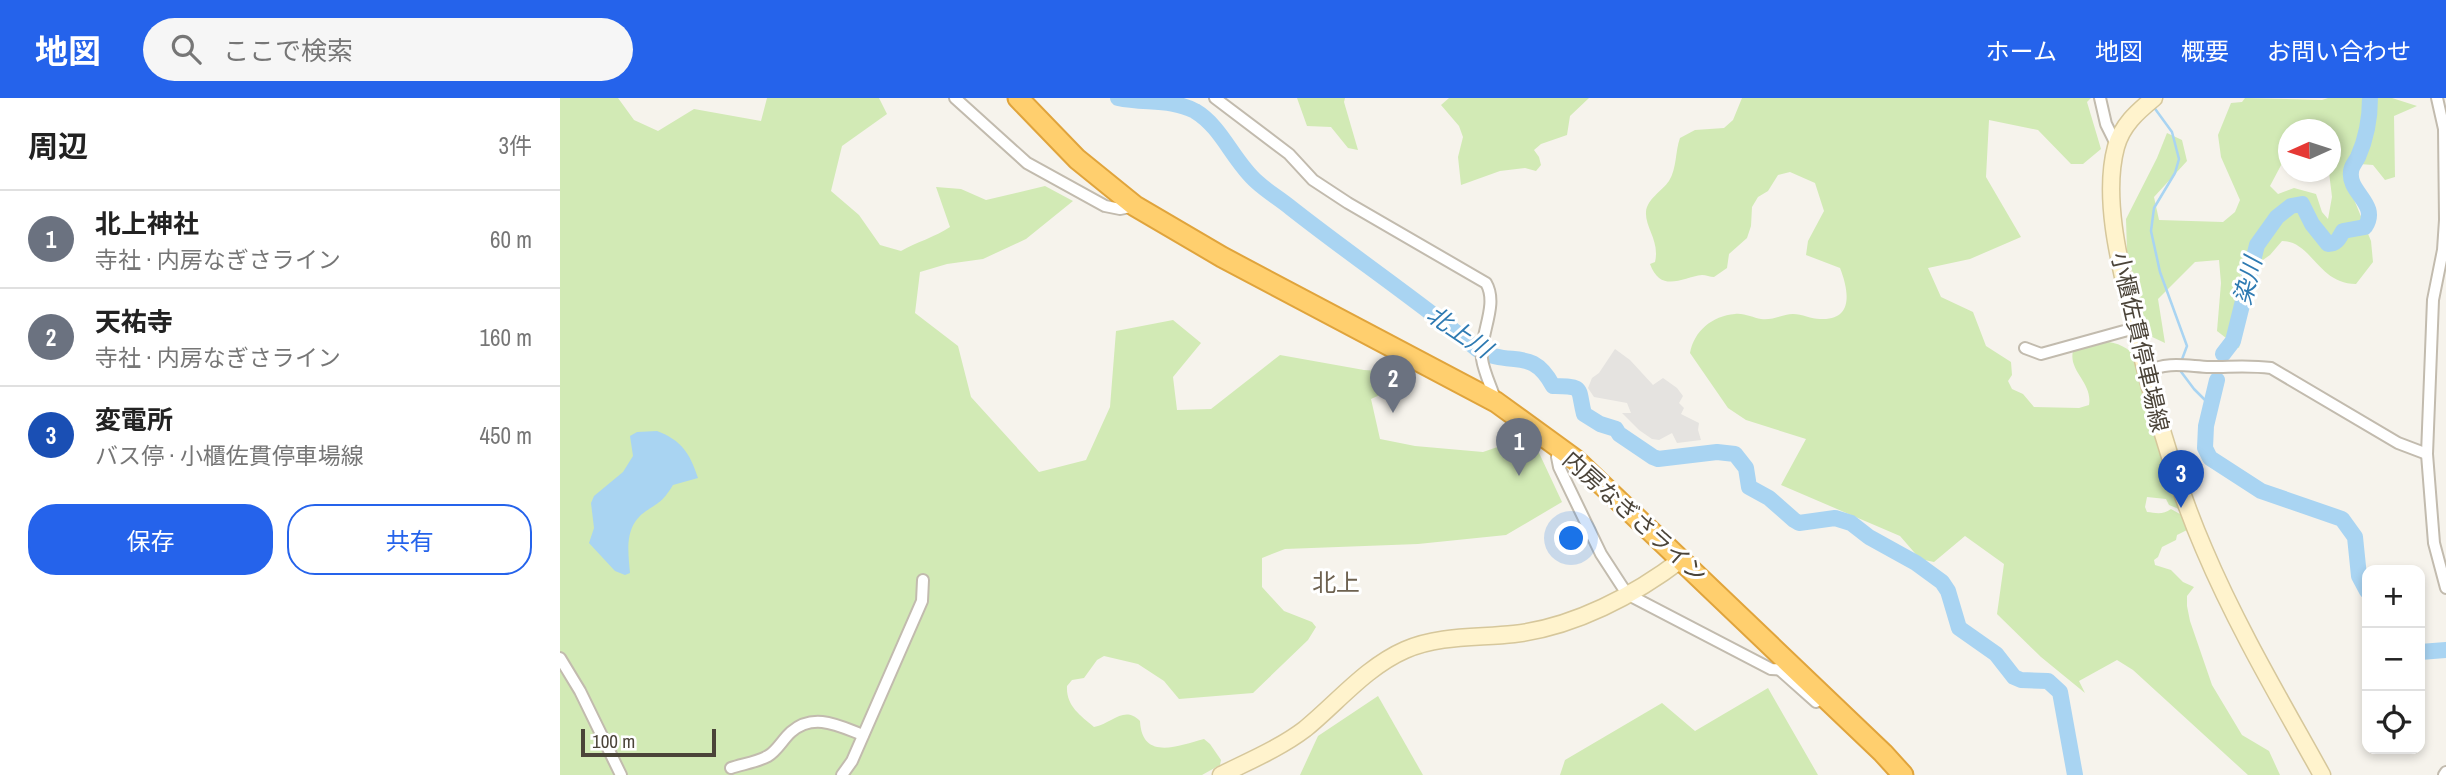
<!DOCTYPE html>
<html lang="ja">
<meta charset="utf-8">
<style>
body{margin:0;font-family:"Archivo Narrow","Noto Sans JP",sans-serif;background:#f6f6f6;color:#222}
.controls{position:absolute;right:21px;bottom:21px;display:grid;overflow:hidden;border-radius:14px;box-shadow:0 4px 10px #0003}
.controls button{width:63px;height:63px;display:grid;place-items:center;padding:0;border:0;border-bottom:2px solid #e0e0e0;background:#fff;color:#222;font:35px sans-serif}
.compass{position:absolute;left:1718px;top:21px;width:63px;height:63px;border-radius:50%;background:#fff;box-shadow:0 4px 10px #0003;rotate:267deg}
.scale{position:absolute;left:21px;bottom:18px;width:135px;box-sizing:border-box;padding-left:7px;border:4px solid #4b4439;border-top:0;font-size:19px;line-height:24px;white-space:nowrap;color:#4b4439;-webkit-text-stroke:5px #fff;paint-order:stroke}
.you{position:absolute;left:1012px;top:441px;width:24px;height:24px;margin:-18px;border:5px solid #fff;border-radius:50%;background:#1a73e8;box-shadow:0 0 0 10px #1a73e833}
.badge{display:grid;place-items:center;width:46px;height:46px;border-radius:50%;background:#2563eb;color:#fff;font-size:23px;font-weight:700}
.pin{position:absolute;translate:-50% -58px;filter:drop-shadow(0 2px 4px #0008)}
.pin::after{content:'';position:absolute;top:37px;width:24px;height:21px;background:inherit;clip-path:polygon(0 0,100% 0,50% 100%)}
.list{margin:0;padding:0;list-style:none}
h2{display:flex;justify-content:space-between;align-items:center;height:91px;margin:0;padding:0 28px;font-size:30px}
h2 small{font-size:23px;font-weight:400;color:#767676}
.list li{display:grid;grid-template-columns:46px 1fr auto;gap:21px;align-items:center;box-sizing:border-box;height:98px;padding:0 28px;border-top:2px solid #e0e0e0}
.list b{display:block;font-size:26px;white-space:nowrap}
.list p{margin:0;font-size:23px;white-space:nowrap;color:#767676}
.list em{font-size:23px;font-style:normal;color:#767676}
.actions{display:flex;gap:14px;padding:21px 28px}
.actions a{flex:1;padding:16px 0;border:2px solid #2563eb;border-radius:28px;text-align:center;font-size:24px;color:#2563eb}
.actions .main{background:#2563eb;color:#fff}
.icon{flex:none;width:38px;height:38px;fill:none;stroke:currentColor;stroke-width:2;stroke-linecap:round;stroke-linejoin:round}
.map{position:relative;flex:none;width:1886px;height:677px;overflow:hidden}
header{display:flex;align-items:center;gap:42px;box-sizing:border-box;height:98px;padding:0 35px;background:#2563eb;color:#fff}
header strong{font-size:33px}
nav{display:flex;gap:38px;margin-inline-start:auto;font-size:24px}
.search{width:490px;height:63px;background:#f6f6f6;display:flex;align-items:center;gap:18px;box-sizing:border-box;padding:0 24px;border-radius:38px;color:#767676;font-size:26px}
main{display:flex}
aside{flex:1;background:#fff}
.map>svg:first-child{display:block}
</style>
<header>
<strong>地図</strong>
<div class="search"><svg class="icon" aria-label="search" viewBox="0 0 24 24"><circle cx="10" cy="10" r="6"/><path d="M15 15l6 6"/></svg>ここで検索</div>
<nav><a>ホーム</a><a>地図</a><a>概要</a><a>お問い合わせ</a></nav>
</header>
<main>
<aside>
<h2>周辺<small>3件</small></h2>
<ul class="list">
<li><span class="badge" style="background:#6b7280">1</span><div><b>北上神社</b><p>寺社 · 内房なぎさライン</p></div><em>60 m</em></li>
<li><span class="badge" style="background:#6b7280">2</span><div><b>天祐寺</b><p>寺社 · 内房なぎさライン</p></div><em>160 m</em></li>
<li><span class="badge" style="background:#1a4fb4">3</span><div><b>変電所</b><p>バス停 · 小櫃佐貫停車場線</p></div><em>450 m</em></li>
</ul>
<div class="actions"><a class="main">保存</a><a>共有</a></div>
</aside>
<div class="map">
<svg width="1886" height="677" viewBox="0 0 1886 677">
<rect width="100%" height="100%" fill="#f6f3ec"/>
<g fill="#d2eab5" fill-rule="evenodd">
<path d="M0,0H58L74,22L98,33L134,11L201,23L207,0H319L327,16L282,48L271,93L299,117L320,147L341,153C357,144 375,139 390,129L376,89L401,91L426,102L485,88L513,103L466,141L423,161L387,166L360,174L355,215L398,248L411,299L479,374L526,362L550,309L556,233L613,222L641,245L613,279L617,312L651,311L720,257L804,272L838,274L852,282L811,301L820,341L855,348L923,354L952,344L973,342L1002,404L946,437L858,446L725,451L702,460V489L724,513L752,524L756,529L748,542L693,595L619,601L604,583L578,566L544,558L537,562L524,580L512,582L507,588C506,608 520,617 534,629C553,625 564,607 580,623C582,663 618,648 644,641L650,646L661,662L660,667L642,677H0Z"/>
<polygon points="737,0 785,0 784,4 798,52 788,50 771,29 747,28"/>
<polygon points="889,0 1029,0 1010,18 1007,37 981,46 974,52 979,59 981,67 976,73 965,70 940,73 901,87 898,59 903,39 899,28 881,7"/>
<path d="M1182,0H1531L1527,4L1541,51L1523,66H1511L1478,32L1429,22L1426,79L1461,139L1410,161L1368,170L1381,199L1413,214L1426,248L1451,264L1452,277L1448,283L1452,291L1463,296L1474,309L1519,310L1529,307C1533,285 1508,273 1513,253C1522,251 1527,247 1535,245C1551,241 1567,248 1577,260L1601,359L1623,408L1619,411L1609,407L1606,401L1587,399L1585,409L1587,414C1596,415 1603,417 1611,411L1627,420V432L1617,437L1616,442L1602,449L1598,459L1594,462L1595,467L1611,472L1623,484L1634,489L1627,498V508L1630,523L1652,587L1682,637L1709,653L1720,677H1688L1573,572L1557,562L1519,583L1525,595L1481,559L1437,516L1444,466L1405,438L1374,464L1360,461L1340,438L1221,387L1246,341L1186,322L1168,310L1130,255C1134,233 1152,218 1175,216C1185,215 1193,220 1201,221C1212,223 1223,216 1233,216C1242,216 1251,221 1260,221C1294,223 1289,193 1280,170L1246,157L1248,143L1264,113L1255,85L1230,74L1218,77L1208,93L1198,99L1192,109L1191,128L1187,140L1169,156L1167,170L1154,179C1150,179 1146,177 1142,177C1123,179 1101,196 1090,166L1095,164C1100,143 1085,130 1086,114C1087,101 1102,93 1109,83C1117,70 1115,54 1120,40L1135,32L1164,30L1173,22Z"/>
<path d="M1685,0L1762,2L1768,0H1832L1857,8L1834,18L1835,79L1825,82L1813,67L1786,65L1784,77L1811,143L1813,164L1796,186C1758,186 1752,143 1722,143L1710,157L1680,178L1688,209L1679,250L1657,233L1661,185L1659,162L1635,164L1598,201L1605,245L1588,237L1567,153L1566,121L1597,60L1607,35L1622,42L1627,63L1594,99L1599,122L1663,124L1675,114L1680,102L1661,59L1658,37L1671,5L1682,4ZM1728,32H1770V74H1769L1772,99L1768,121L1762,114L1756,96L1734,90L1718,96L1710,88L1728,54Z"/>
<polygon points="1208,590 1258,677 1000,677 1005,662 1102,605 1135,633"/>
<polygon points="818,598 863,677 740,677 758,638"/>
</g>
<polygon fill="#e5e3e0" points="1055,251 1070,262 1093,287 1103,280 1117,290 1123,298 1119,305 1124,310 1121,316 1139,325 1138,332 1141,342 1117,345 1112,335 1099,342 1092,341 1079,332 1062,315 1071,315 1067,305 1034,299 1028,290 1032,280 1039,275"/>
<path fill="#a9d4f2" d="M97,333C121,342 130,355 138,380L113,387C103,403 100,404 86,413C64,428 68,452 70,475L65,477L55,473L29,445L34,430L31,405L34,398L63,374L73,358L70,338L77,334Z"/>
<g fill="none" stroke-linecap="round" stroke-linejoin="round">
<g stroke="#a9d4f2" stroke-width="2.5">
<polyline points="1593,8 1612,34 1619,61 1615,75 1594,110 1591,133 1600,174 1627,248 1621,264"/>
<polyline points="1619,271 1634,291 1651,308"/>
</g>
<g stroke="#a9d4f2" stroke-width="16">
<path d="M558,0C585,6 610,0 635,13C662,29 673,63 697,84C708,94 720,101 731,110C792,158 857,202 917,251C951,271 971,247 993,288C1025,289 1017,288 1024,316L1040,326L1056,331L1059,336L1093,359L1098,361L1157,354L1175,356L1186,370L1189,389L1209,400L1234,422L1239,425L1275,420L1291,425L1309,439L1356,465L1382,484L1388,493L1399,530L1436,556L1454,579L1461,582L1488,583L1500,594L1515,677"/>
<path d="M1663,256L1673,243L1697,147L1717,119L1731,108L1742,106L1752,126L1768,146C1777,146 1779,140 1783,133L1805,129C1820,106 1788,95 1791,74C1791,68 1795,65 1798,59C1806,41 1810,20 1810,0"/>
<polyline points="1657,282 1646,328 1645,350 1650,360 1701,393 1782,421 1795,439 1799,478 1807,493"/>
<polyline points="1860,554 1886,552"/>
</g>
<defs>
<g id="street">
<polyline points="395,0 467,65 545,108 560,111 575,108"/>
<path d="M655,0L729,56L753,82L788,105L926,185C939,207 919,237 922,261C924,275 932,290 936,304"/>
<polyline points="1540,0 1546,26 1557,48"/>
<polyline points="1877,0 1884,31 1885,122 1883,152 1873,202 1867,356 1874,445 1886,490"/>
<polyline points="1465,250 1481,256 1575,230"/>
<path d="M1585,274C1609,263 1625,268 1650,269C1672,269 1689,267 1711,270L1838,345L1867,356"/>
<polyline points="999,350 997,359 999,369 1041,456 1067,496 1211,571 1235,572"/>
<polyline points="0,560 20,593 61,677"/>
<polyline points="1220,572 1256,604"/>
<path d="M171,670C183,666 197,664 208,658C217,653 223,641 231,634C254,614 279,628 303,637"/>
<polyline points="282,677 292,663 362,503 363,482"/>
<polyline points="1884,677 1886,674"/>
</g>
<g id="secondary">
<path d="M1594,0C1577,14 1562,27 1556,49C1542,101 1561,171 1573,222C1592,300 1612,377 1644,451C1677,529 1721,603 1762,677"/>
<path d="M661,677C689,663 720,650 745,631C777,605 806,569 845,552C879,537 918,540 954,536C1014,529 1075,497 1122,461"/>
</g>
<polyline id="highway" points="458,0 517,61 575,108 662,159 936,304 1016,362 1323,655 1343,677"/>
</defs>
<use href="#street" stroke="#c2bbae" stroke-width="14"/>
<use href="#secondary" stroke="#d6c79b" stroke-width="19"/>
<use href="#highway" stroke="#e0a43c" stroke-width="23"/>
<use href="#street" stroke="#fff" stroke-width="10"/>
<use href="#secondary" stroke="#fff3cd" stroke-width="16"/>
<use href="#highway" stroke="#ffcf6e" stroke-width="19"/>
</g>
<g text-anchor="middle" stroke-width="6" stroke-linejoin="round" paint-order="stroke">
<g font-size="23" fill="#4b4439" stroke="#fff">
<text transform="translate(1580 244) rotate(77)" y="8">小櫃佐貫停車場線</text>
<text transform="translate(1075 419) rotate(42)" y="8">内房なぎさライン</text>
</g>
<g font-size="24" font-style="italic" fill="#2e7ab2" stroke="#fff">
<text transform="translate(1688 183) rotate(-76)" y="8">染川</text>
<text transform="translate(899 234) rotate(34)" y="8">北上川</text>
</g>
<g font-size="24" fill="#6e6250" stroke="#fff">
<text x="776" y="493">北上</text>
</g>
</g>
</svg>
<div class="controls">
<button>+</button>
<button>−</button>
<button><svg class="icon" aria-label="locate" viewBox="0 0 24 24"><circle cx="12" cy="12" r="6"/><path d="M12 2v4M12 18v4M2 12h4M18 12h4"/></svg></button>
</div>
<svg class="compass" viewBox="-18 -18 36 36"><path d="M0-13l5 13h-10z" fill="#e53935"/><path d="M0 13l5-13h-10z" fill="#767676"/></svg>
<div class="scale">100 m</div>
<div class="you"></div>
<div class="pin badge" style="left:959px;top:378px;background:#6b7280">1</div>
<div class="pin badge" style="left:833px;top:315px;background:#6b7280">2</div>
<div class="pin badge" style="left:1621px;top:410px;background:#1a4fb4">3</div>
</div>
</main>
